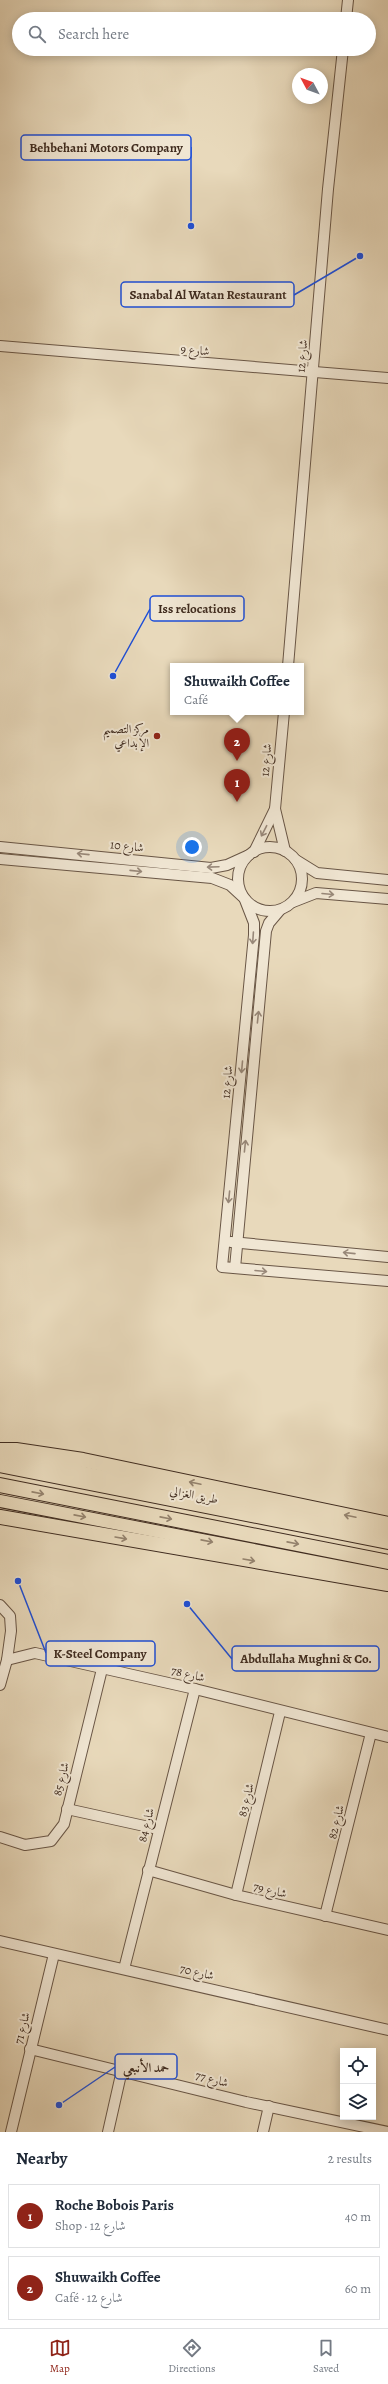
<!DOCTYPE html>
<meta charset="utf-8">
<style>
body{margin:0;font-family:Alegreya,Amiri,serif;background:#f6f6f7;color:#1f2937}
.controls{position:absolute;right:12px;bottom:12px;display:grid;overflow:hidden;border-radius:0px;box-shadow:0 2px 10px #0003}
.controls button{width:36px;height:36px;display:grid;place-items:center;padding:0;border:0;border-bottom:1px solid #e0e1e3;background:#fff;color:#1f2937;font:20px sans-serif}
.compass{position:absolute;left:292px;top:68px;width:36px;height:36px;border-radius:50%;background:#fff;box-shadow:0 2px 10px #0003;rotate:311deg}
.you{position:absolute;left:192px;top:847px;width:14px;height:14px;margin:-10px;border:3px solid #fff;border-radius:50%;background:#1a73e8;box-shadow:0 0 0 6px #1a73e833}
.badge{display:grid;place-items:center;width:26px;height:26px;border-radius:50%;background:#8f2418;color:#fff;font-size:13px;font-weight:700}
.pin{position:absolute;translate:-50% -33px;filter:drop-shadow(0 1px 2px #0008)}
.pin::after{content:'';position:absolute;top:21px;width:14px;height:12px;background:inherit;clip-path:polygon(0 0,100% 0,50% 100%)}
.popup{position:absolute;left:170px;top:663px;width:134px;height:52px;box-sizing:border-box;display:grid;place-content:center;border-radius:0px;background:#fff;filter:drop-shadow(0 1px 3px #0005);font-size:13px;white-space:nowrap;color:#747a83}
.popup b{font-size:15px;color:#1f2937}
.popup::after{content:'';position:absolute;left:50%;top:100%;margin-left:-8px;border:8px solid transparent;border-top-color:#fff}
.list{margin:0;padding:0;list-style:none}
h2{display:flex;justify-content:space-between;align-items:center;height:52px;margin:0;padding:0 16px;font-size:17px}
h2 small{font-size:13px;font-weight:400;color:#747a83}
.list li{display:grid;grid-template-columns:26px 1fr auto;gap:12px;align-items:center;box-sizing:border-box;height:64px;margin:0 8px 8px;padding:0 8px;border:1px solid #e0e1e3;border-radius:0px}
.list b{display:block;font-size:15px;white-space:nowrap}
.list p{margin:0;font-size:13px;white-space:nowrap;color:#747a83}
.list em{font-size:13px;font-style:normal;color:#747a83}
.icon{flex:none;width:22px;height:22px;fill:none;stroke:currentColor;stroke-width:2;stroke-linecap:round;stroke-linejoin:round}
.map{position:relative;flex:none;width:388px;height:2132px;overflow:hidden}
.search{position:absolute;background:#fff;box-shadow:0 2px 10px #0003;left:12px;right:12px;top:12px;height:44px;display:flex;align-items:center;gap:10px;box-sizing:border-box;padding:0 14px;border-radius:22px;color:#747a83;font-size:15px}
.sheet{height:196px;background:#fff}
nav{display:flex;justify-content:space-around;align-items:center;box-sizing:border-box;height:56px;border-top:1px solid #e0e1e3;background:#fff;font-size:11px;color:#747a83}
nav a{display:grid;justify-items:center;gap:2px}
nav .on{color:#8f2418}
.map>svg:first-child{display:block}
</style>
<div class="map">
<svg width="388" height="2132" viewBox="0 0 388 2132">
<rect width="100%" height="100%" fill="#e8d9bb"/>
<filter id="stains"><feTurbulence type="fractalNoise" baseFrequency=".005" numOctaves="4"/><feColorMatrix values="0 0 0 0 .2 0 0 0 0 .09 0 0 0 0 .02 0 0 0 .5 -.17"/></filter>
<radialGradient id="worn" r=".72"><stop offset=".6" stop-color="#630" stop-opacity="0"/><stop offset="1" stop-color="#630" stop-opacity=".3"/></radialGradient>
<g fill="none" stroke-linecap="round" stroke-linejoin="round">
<defs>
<g id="minor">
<polyline points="346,19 348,0"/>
<polyline points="0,346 388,378"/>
<polyline points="288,666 328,189 343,49"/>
<polyline points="284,712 275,809 285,851"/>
<polyline points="0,847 211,868 227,865 249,855"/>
<circle cx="270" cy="879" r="32"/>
<polyline points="254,852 275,809"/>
<polyline points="0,859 212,878 230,885 243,897"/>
<polyline points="296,860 317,873 388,880"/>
<polyline points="245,900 254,923 254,935 222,1267 388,1281"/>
<polyline points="293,902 316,893 388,899"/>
<polyline points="231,1242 388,1257"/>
<polyline points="235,1268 266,931 269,923 280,910"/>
<polyline points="0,1605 10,1616 11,1631 7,1660 0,1685"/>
<polyline points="7,1660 35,1653 195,1689 388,1737"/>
<polyline points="67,1809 158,1829"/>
<polyline points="0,1837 25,1845 51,1841 64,1824 102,1669"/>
<polyline points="148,1870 236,1895 388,1930"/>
<polyline points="236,1895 280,1712"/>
<polyline points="325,1916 371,1733"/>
<polyline points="0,1941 388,2030"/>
<polyline points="124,1969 195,1689"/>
<polyline points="30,2049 246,2102 388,2132"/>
<polyline points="11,2132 54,1954"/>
<polyline points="108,2132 122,2070"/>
<polyline points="263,2132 269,2106"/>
</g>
<g id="major">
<polyline points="0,1456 388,1534"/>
<polyline points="0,1501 388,1576"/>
</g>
<g id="highway">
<polyline points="0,1450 16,1450 83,1460 388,1524"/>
<polyline points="0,1465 388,1542"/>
<polyline points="0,1485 388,1562"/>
<polyline points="0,1517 388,1584"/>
</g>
</defs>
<use href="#minor" stroke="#695646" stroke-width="12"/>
<use href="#major" stroke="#3f2b1f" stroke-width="14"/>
<use href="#highway" stroke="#3f2b1f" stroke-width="16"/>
<use href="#minor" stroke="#f0e6d3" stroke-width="10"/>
<use href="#major" stroke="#e8d9bb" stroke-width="12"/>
<use href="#highway" stroke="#e8d9bb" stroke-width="14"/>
</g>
<defs><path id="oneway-shaft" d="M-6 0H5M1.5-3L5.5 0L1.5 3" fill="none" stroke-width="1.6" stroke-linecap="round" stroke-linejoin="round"/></defs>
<g stroke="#988879">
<use href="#oneway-shaft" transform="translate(264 831) rotate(117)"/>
<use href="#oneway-shaft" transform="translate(83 854) rotate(-174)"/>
<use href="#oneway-shaft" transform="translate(213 867) rotate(178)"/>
<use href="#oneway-shaft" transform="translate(136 871) rotate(6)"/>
<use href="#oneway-shaft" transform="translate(328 894) rotate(5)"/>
<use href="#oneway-shaft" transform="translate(253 938) rotate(94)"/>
<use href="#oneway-shaft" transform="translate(258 1017) rotate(-84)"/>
<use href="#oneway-shaft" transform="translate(242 1067) rotate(95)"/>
<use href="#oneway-shaft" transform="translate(245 1146) rotate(-84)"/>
<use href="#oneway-shaft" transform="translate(229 1197) rotate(96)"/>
<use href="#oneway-shaft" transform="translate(349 1253) rotate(-174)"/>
<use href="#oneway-shaft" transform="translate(261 1271) rotate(5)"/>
</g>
<g stroke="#94826d">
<use href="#oneway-shaft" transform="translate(195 1483) rotate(-168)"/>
<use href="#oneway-shaft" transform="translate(38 1493) rotate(11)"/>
<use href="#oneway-shaft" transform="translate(80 1516) rotate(11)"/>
<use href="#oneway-shaft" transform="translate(350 1516) rotate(-168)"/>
<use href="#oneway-shaft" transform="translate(166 1518) rotate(11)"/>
<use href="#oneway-shaft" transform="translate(121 1538) rotate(10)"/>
<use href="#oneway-shaft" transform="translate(207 1541) rotate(11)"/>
<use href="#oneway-shaft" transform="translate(293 1543) rotate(11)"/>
<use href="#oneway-shaft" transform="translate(249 1560) rotate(10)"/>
</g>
<circle fill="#8f2418" stroke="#f0e6d3" stroke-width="1.5" cx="157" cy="736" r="4"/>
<g text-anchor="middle" stroke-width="4" stroke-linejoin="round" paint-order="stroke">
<g font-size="12" fill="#3f2b1f" stroke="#f0e6d3">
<text transform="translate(195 350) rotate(5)" y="4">شارع 9</text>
<text transform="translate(302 356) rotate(-85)" y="4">شارع 12</text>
<text transform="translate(266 760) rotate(-85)" y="4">شارع 12</text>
<text transform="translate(127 846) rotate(6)" y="4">شارع 10</text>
<text transform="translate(227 1082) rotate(-85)" y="4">شارع 12</text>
<text transform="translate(194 1495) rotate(11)" y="4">طريق الغزالي</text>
<text transform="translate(188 1674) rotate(13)" y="4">شارع 78</text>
<text transform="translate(61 1779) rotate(-76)" y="4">شارع 85</text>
<text transform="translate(246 1800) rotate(-76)" y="4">شارع 83</text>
<text transform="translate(336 1822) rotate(-76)" y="4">شارع 82</text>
<text transform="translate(146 1825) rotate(-76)" y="4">شارع 84</text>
<text transform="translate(270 1890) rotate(13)" y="4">شارع 79</text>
<text transform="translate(197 1972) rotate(13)" y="4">شارع 70</text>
<text transform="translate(22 2028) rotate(-76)" y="4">شارع 71</text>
<text transform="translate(212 2079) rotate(14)" y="4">شارع 77</text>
</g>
<g font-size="12" fill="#3f2b1f" stroke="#f0e6d3" text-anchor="end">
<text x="149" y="733">مركز التصميم<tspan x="149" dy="14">الإبداعي</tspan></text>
</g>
</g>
<path fill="none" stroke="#1d4ed8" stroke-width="1.5" d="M191 226L191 147M360 256L294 295M113 676L150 609M18 1581L46 1653M187 1604L232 1659M59 2105L115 2067"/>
<g fill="#1d4ed8" stroke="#f0e6d3" stroke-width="1.5">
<circle cx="191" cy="226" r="4"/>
<circle cx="360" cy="256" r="4"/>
<circle cx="113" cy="676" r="4"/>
<circle cx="18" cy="1581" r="4"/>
<circle cx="187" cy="1604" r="4"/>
<circle cx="59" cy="2105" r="4"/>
</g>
<g fill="#f0e6d3" stroke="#1d4ed8" stroke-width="1.5">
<rect x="21" y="135" width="170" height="25" rx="4"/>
<rect x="121" y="282" width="173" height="25" rx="4"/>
<rect x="150" y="596" width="94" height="25" rx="4"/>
<rect x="46" y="1641" width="109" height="25" rx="4"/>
<rect x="232" y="1646" width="147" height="25" rx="4"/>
<rect x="115" y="2054" width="62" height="25" rx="4"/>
</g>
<g font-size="13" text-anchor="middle" font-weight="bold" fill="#3f2b1f">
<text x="106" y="152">Behbehani Motors Company</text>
<text x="208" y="299">Sanabal Al Watan Restaurant</text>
<text x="197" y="613">Iss relocations</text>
<text x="100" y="1658">K-Steel Company</text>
<text x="306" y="1663">Abdullaha Mughni &amp; Co.</text>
<text x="146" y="2072">حمد الأنبعي</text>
</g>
<rect width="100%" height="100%" filter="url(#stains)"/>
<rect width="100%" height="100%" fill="url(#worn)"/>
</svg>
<div class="controls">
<button><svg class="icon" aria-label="locate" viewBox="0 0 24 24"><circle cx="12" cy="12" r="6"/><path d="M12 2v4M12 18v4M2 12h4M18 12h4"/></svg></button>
<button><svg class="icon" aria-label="layers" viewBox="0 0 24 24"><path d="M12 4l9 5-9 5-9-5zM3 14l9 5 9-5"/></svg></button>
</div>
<svg class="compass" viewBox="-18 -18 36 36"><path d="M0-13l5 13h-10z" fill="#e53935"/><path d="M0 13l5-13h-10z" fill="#747a83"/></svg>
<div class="you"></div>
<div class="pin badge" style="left:237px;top:802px">1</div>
<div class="pin badge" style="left:237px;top:761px">2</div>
<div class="popup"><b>Shuwaikh Coffee</b>Café</div>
<div class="search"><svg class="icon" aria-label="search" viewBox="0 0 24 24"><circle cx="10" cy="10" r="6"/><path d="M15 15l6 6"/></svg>Search here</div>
</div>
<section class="sheet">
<h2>Nearby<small>2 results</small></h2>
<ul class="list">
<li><span class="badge">1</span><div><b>Roche Bobois Paris</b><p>Shop · شارع 12</p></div><em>40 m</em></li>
<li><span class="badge">2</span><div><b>Shuwaikh Coffee</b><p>Café · شارع 12</p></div><em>60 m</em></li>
</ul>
</section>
<nav>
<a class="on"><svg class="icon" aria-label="map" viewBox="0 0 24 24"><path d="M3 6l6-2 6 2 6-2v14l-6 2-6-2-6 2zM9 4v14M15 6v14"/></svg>Map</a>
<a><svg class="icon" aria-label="directions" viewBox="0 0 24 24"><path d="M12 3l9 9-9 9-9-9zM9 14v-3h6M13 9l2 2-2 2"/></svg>Directions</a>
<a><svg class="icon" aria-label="saved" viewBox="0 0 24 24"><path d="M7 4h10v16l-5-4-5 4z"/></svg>Saved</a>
</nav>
